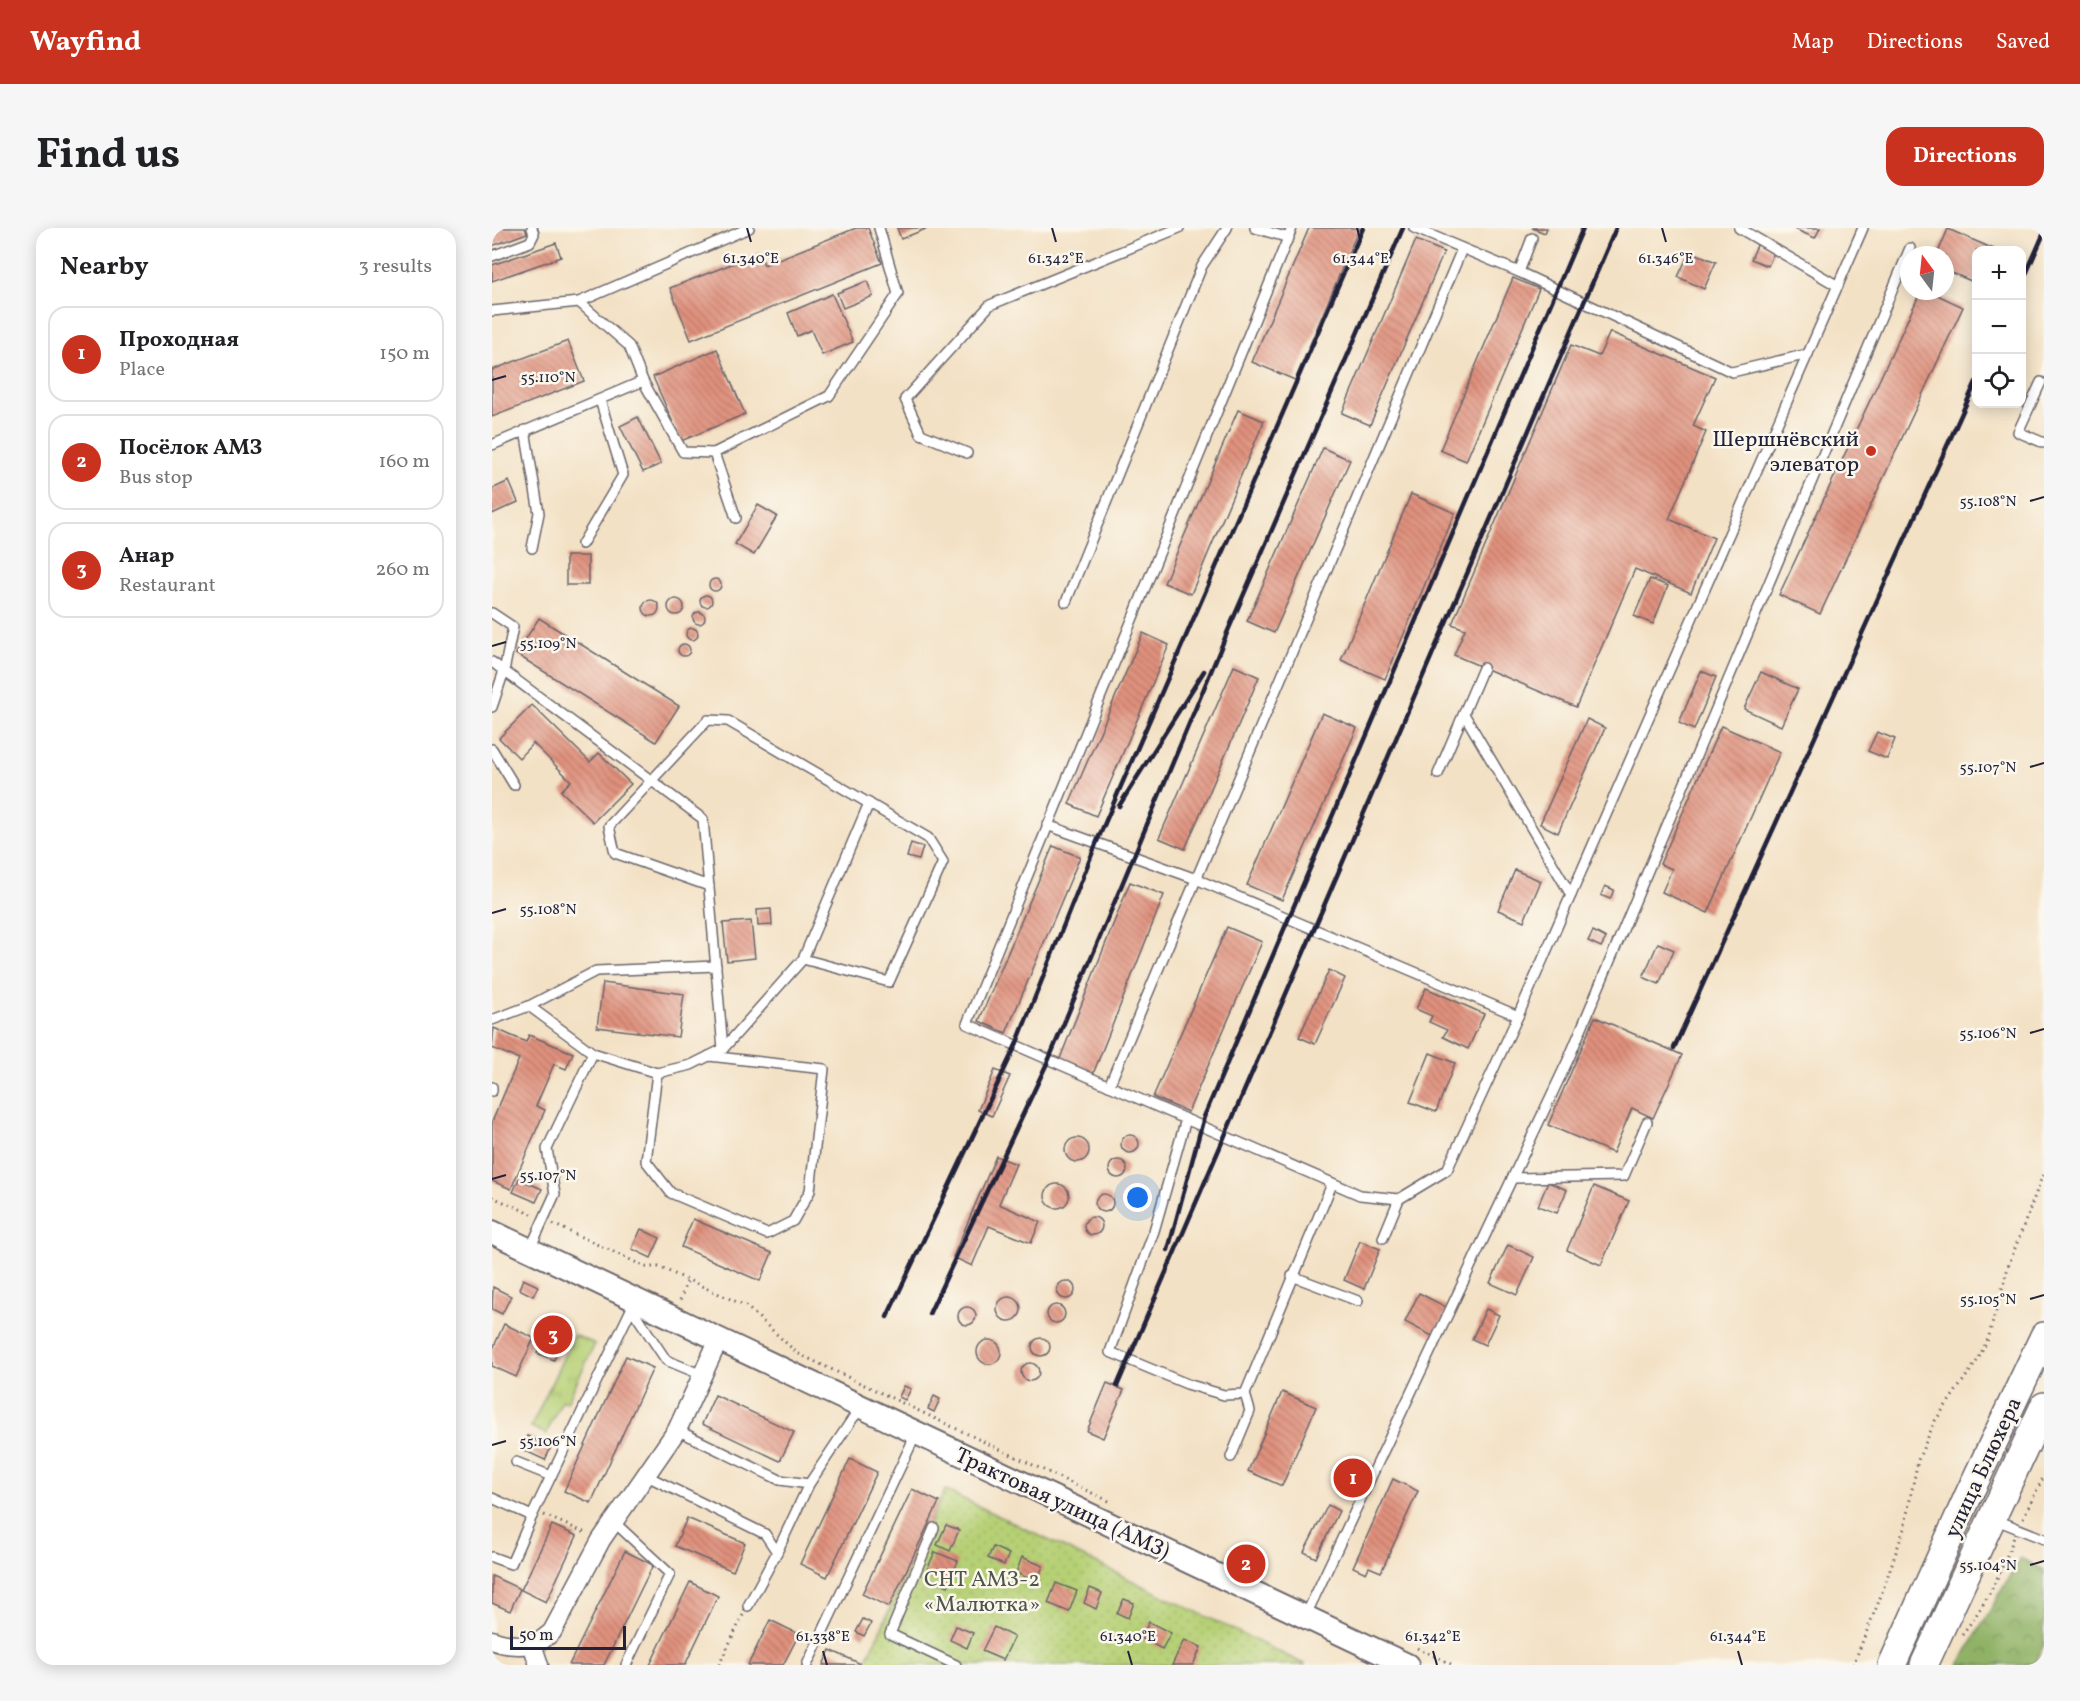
<!DOCTYPE html>
<meta charset="utf-8">
<style>
body{margin:0;font-family:Vollkorn,serif;background:#f6f6f6;color:#202124}
.controls{position:absolute;right:18px;top:18px;display:grid;overflow:hidden;border-radius:12px;box-shadow:0 3px 15px #0003}
.controls button{width:54px;height:54px;display:grid;place-items:center;padding:0;border:0;border-bottom:2px solid #e0e0e0;background:#fff;color:#202124;font:30px sans-serif}
.compass{position:absolute;left:1408px;top:18px;width:54px;height:54px;border-radius:50%;background:#fff;box-shadow:0 3px 15px #0003;rotate:345deg}
.scale{position:absolute;left:18px;bottom:15px;width:116px;box-sizing:border-box;padding-left:6px;border:3px solid #22223b;border-top:0;font-size:16px;line-height:21px;white-space:nowrap;color:#22223b;-webkit-text-stroke:4px #fbf7ec;paint-order:stroke}
.you{position:absolute;left:646px;top:970px;width:21px;height:21px;margin:-15px;border:4px solid #fff;border-radius:50%;background:#1a73e8;box-shadow:0 0 0 9px #1a73e833}
.badge{display:grid;place-items:center;width:39px;height:39px;border-radius:50%;background:#c8321e;color:#fff;font-size:20px;font-weight:700}
.pin{position:absolute;translate:-50% -50%;border:3px solid #fff;box-shadow:0 2px 6px #0006}
.list{margin:0;padding:0;list-style:none}
h2{display:flex;justify-content:space-between;align-items:center;height:78px;margin:0;padding:0 24px;font-size:26px}
h2 small{font-size:20px;font-weight:400;color:#757577}
.list li{display:grid;grid-template-columns:39px 1fr auto;gap:18px;align-items:center;box-sizing:border-box;height:96px;margin:0 12px 12px;padding:0 12px;border:2px solid #e0e0e0;border-radius:18px}
.list b{display:block;font-size:22px;white-space:nowrap}
.list p{margin:0;font-size:20px;white-space:nowrap;color:#757577}
.list em{font-size:20px;font-style:normal;color:#757577}
.icon{flex:none;width:33px;height:33px;fill:none;stroke:currentColor;stroke-width:2;stroke-linecap:round;stroke-linejoin:round}
.map{position:relative;flex:none;width:1552px;height:1437px;overflow:hidden;border-radius:18px}
header{display:flex;align-items:center;gap:36px;box-sizing:border-box;height:84px;padding:0 30px;background:#c8321e;color:#fff}
header strong{font-size:28px}
nav{display:flex;gap:33px;margin-inline-start:auto;font-size:21px}
.intro{display:flex;align-items:center;justify-content:space-between;box-sizing:border-box;height:144px;padding:0 36px}
h1{margin:0;font-size:42px}
.button{padding:15px 27px;border-radius:18px;background:#c8321e;color:#fff;font-size:21px;font-weight:700}
main{display:flex;gap:36px;padding:0 36px}
aside{flex:1;background:#fff;border-radius:18px;box-shadow:0 3px 15px #0003}
.map>svg:first-child{display:block}
</style>
<header>
<strong>Wayfind</strong>
<nav><a>Map</a><a>Directions</a><a>Saved</a></nav>
</header>
<div class="intro"><h1>Find us</h1><a class="button">Directions</a></div>
<main>
<aside>
<h2>Nearby<small>3 results</small></h2>
<ul class="list">
<li><span class="badge">1</span><div><b>Проходная</b><p>Place</p></div><em>150 m</em></li>
<li><span class="badge">2</span><div><b>Посёлок АМЗ</b><p>Bus stop</p></div><em>160 m</em></li>
<li><span class="badge">3</span><div><b>Анар</b><p>Restaurant</p></div><em>260 m</em></li>
</ul>
</aside>
<div class="map">
<svg width="1552" height="1437" viewBox="0 0 1552 1437">
<defs>
<pattern id="grass-tufts" width="24" height="20" patternUnits="userSpaceOnUse" patternTransform="scale(1.5)"><rect width="24" height="20" fill="#b6d075"/><path d="M3 7l-1-3M5 7V3M7 7l1-3M15 17l-1-3M17 17v-4M19 17l1-3" fill="none" stroke="#9cb266"/></pattern>
<pattern id="forest-crowns" width="20" height="18" patternUnits="userSpaceOnUse" patternTransform="scale(1.5)"><rect width="20" height="18" fill="#90b266"/><path d="M2 6a3 3 0 1 1 6 0M12 15a3 3 0 1 1 6 0" fill="none" stroke="#759055"/></pattern>
<pattern id="garden-dots" width="8" height="8" patternUnits="userSpaceOnUse" patternTransform="scale(1.5)"><rect width="8" height="8" fill="#b6d075"/><path d="M2 2h.1M6 6h.1" fill="none" stroke="#9cb266" stroke-width="1.8" stroke-linecap="round"/></pattern>
<pattern id="building-back-hatch" width="6" height="6" patternUnits="userSpaceOnUse" patternTransform="scale(1.5)"><rect width="6" height="6" fill="#e0917d"/><path d="M-1 5l2 2M0 0l6 6M5-1l2 2" fill="none" stroke="#b57668"/></pattern>
</defs>
<rect width="100%" height="100%" fill="#fbf7ec"/>
<filter id="ink" filterUnits="userSpaceOnUse"><feTurbulence type="fractalNoise" baseFrequency=".0167" numOctaves="2"/><feDisplacementMap in="SourceGraphic" scale="12" xChannelSelector="R" yChannelSelector="G"/><feConvolveMatrix kernelMatrix="1 2 1 2 8 2 1 2 1" color-interpolation-filters="sRGB"/></filter>
<filter id="wash" filterUnits="userSpaceOnUse"><feTurbulence type="fractalNoise" baseFrequency=".008" numOctaves="4" result="noise"/><feDisplacementMap in="SourceGraphic" scale="24" xChannelSelector="R" yChannelSelector="G"/><feGaussianBlur stdDeviation="1.35" result="paint"/><feColorMatrix in="noise" values="0 0 0 0 0 0 0 0 0 0 0 0 0 0 0 0 0 1.4 0 .05"/><feComposite in="paint" operator="in"/></filter>
<g filter="url(#wash)">
<rect width="100%" height="100%" fill="#f3e1c5"/>
<polygon fill="url(#grass-tufts)" stroke="#6c7958" stroke-width="1.5" points="82,1107 103,1116 75,1174 70,1172 54,1206 39,1199"/>
<polygon fill="url(#forest-crowns)" stroke="#596a50" stroke-width="1.5" points="1528,1330 1552,1342 1552,1416 1543,1437 1467,1437"/>
<polygon fill="url(#garden-dots)" stroke="#6c7958" stroke-width="1.5" points="453,1262 814,1437 372,1437"/>
<g id="blocks">
<g fill="url(#building-back-hatch)">
<polygon points="8,0 33,0 35,5 0,18 0,3"/>
<polygon points="364,0 376,0 390,35 199,112 178,60 268,25 272,37"/>
<polygon points="405,0 436,0 409,11"/>
<polygon points="817,0 867,0 803,152 760,134"/>
<polygon points="1040,0 1055,0 1053,5"/>
<polygon points="1300,0 1328,0 1323,10"/>
<polygon points="1456,1 1504,22 1484,22 1484,55 1453,42 1453,27 1445,27"/>
<polygon points="924,12 952,24 878,197 850,185"/>
<polygon points="64,15 69,29 0,53 0,37"/>
<polygon points="1266,15 1283,22 1276,38 1259,31"/>
<polygon points="1198,23 1224,34 1212,61 1186,49"/>
<polygon points="1021,50 1047,61 974,233 948,222"/>
<polygon points="375,53 381,68 351,80 345,65"/>
<polygon points="1429,63 1437,63 1471,79 1328,386 1287,367"/>
<polygon points="340,66 361,114 330,127 319,102 305,108 296,85"/>
<polygon points="1118,104 1223,149 1201,198 1214,204 1177,291 1222,310 1199,365 1143,341 1084,479 962,427 973,401 960,396 1079,117 1107,128"/>
<polygon points="76,113 92,153 0,189 0,142"/>
<polygon points="225,121 253,186 189,213 161,149"/>
<polygon points="746,182 772,193 699,366 672,355"/>
<polygon points="146,189 169,236 151,244 128,198"/>
<polygon points="831,220 858,232 782,405 755,393"/>
<polygon points="17,253 26,274 0,286 0,261"/>
<polygon points="919,266 963,285 893,451 849,432"/>
<polygon points="266,277 285,288 262,327 243,316"/>
<rect x="74" y="328" width="22" height="29"/>
<polygon points="1158,351 1176,358 1161,396 1142,388"/>
<circle cx="223" cy="357" r="6"/>
<circle cx="214" cy="373" r="6"/>
<circle cx="184" cy="379" r="8"/>
<circle cx="159" cy="380" r="8"/>
<circle cx="207" cy="390" r="6"/>
<polygon points="47,390 187,478 164,514 24,426"/>
<circle cx="200" cy="406" r="6"/>
<polygon points="651,405 677,417 604,588 577,576"/>
<circle cx="192" cy="422" r="6"/>
<polygon points="742,438 767,449 693,621 667,610"/>
<polygon points="1209,443 1224,449 1202,502 1187,495"/>
<polygon points="1269,444 1306,461 1289,498 1252,481"/>
<polygon points="40,477 98,534 107,525 139,556 101,594 69,563 79,553 41,515 27,530 7,510"/>
<polygon points="830,485 865,500 790,672 755,657"/>
<polygon points="1095,491 1113,500 1066,605 1048,596"/>
<polygon points="1229,498 1288,524 1216,685 1170,664 1180,641 1168,636"/>
<polygon points="1385,504 1403,511 1395,531 1376,523"/>
<polygon points="419,615 431,619 427,632 415,629"/>
<polygon points="561,618 588,629 514,805 487,793"/>
<polygon points="1023,642 1049,653 1032,693 1006,682"/>
<polygon points="638,654 672,667 601,846 567,833"/>
<polygon points="1113,658 1122,662 1118,671 1109,667"/>
<polygon points="279,681 280,697 266,698 265,682"/>
<polygon points="259,693 263,730 235,733 231,695"/>
<polygon points="735,699 770,714 696,884 661,869"/>
<polygon points="1101,703 1114,710 1109,719 1096,713"/>
<polygon points="1166,715 1182,722 1167,756 1151,749"/>
<polygon points="837,742 853,750 823,816 807,809"/>
<polygon points="111,755 192,766 186,809 105,799"/>
<polygon points="934,760 992,786 976,821 951,809 955,802 937,794 940,788 924,781"/>
<polygon points="1103,789 1190,827 1161,890 1140,880 1121,925 1056,897"/>
<polygon points="2,800 34,814 37,807 81,825 74,841 62,836 44,878 53,882 19,961 0,953 0,894 27,831 0,820"/>
<polygon points="938,825 963,835 944,884 918,874"/>
<polygon points="503,842 518,848 500,888 486,882"/>
<circle cx="638" cy="916" r="9"/>
<circle cx="585" cy="922" r="12"/>
<polygon points="504,928 524,936 507,976 548,994 539,1015 497,998 480,1038 461,1029"/>
<circle cx="626" cy="941" r="9"/>
<polygon points="27,951 50,961 44,974 21,964"/>
<polygon points="1056,954 1075,962 1065,985 1046,978"/>
<circle cx="565" cy="968" r="12"/>
<polygon points="1102,958 1137,973 1109,1037 1075,1022"/>
<circle cx="612" cy="975" r="9"/>
<circle cx="601" cy="998" r="9"/>
<polygon points="201,991 280,1025 268,1053 189,1019"/>
<polygon points="149,1001 168,1010 159,1030 140,1021"/>
<polygon points="868,1013 888,1021 872,1061 852,1052"/>
<polygon points="1016,1017 1042,1029 1025,1067 998,1055"/>
<polygon points="31,1051 46,1058 41,1068 27,1061"/>
<circle cx="574" cy="1062" r="9"/>
<polygon points="1,1059 19,1068 10,1086 0,1081"/>
<polygon points="927,1065 956,1080 942,1109 913,1094"/>
<circle cx="517" cy="1081" r="12"/>
<circle cx="564" cy="1086" r="9"/>
<circle cx="475" cy="1088" r="9"/>
<polygon points="994,1081 1007,1087 993,1117 980,1111"/>
<polygon points="60,1092 76,1099 62,1132 45,1125"/>
<polygon points="12,1096 42,1110 24,1149 0,1138 0,1123"/>
<circle cx="549" cy="1119" r="9"/>
<circle cx="497" cy="1124" r="12"/>
<polygon points="134,1128 161,1140 99,1275 72,1263"/>
<circle cx="538" cy="1144" r="9"/>
<polygon points="615,1155 632,1162 611,1210 595,1203"/>
<polygon points="412,1158 419,1161 413,1172 407,1169"/>
<polygon points="790,1164 824,1179 790,1258 756,1243"/>
<polygon points="223,1167 302,1204 288,1233 210,1196"/>
<polygon points="442,1168 448,1171 442,1184 436,1181"/>
<polygon points="35,1208 59,1219 53,1232 29,1221"/>
<polygon points="358,1231 385,1244 335,1349 308,1336"/>
<polygon points="857,1240 871,1244 865,1261 852,1256"/>
<polygon points="901,1251 926,1263 889,1344 877,1339 874,1345 861,1339"/>
<polygon points="420,1261 447,1274 397,1379 370,1366"/>
<polygon points="836,1277 847,1283 824,1330 812,1324"/>
<polygon points="195,1290 253,1315 241,1343 183,1318"/>
<polygon points="60,1297 85,1308 54,1374 29,1362"/>
<polygon points="454,1297 467,1302 458,1323 445,1317"/>
<polygon points="750,1317 767,1324 763,1333 746,1326"/>
<polygon points="501,1319 517,1326 512,1337 496,1330"/>
<polygon points="133,1323 161,1337 150,1359 112,1437 77,1437"/>
<polygon points="443,1324 466,1333 456,1358 432,1348"/>
<polygon points="530,1329 551,1338 545,1354 524,1345"/>
<polygon points="0,1348 28,1361 18,1383 0,1375"/>
<polygon points="198,1354 226,1368 193,1437 158,1437"/>
<polygon points="564,1355 585,1363 577,1384 556,1375"/>
<polygon points="598,1360 610,1365 604,1381 592,1375"/>
<polygon points="632,1371 642,1375 636,1390 625,1385"/>
<polygon points="371,1391 379,1395 372,1408 364,1404"/>
<polygon points="278,1392 307,1406 291,1437 256,1437"/>
<polygon points="657,1394 679,1405 670,1421 649,1410"/>
<polygon points="464,1398 481,1405 475,1420 458,1412"/>
<polygon points="502,1399 522,1409 511,1432 490,1423"/>
<polygon points="692,1412 709,1419 701,1437 680,1437"/>
<polygon points="338,1422 367,1435 367,1437 331,1437"/>
</g>
</g>
</g>
<g filter="url(#ink)">
<use href="#blocks" fill-opacity="0" stroke="#6b656b" stroke-width="1.5"/>
<g fill="none" stroke-linecap="round" stroke-linejoin="round">
<defs>
<g id="service">
<polyline points="763,0 797,10"/>
<polyline points="800,0 475,796 868,967 907,971 955,942 1026,788 1371,0"/>
<polyline points="922,0 1027,44 1240,144 1316,126"/>
<polyline points="1247,0 1346,58"/>
<polyline points="0,28 38,14 42,6 40,0"/>
<polyline points="1027,44 1040,10"/>
<polyline points="87,74 137,118 151,153 191,224 222,225 337,168 406,66 387,0"/>
<polyline points="0,83 87,74 257,0"/>
<polyline points="1549,154 1526,204 1552,215"/>
<polyline points="33,202 47,285 40,320"/>
<polyline points="0,217 151,153"/>
<polyline points="222,225 244,290"/>
<polyline points="475,225 429,206 413,171 498,77 687,0"/>
<polyline points="90,316 131,247 108,172"/>
<polyline points="574,374 710,38 735,0"/>
<polyline points="0,385 21,399 12,443 0,479"/>
<polyline points="0,434 211,591 231,821"/>
<polyline points="972,486 1079,667"/>
<polyline points="0,521 22,557"/>
<polyline points="946,546 991,440"/>
<polyline points="555,597 704,651 1026,788"/>
<polyline points="217,658 123,625 117,598 216,492 236,493 436,610 451,634 397,754 311,731"/>
<polyline points="37,778 104,743 224,738"/>
<polyline points="0,792 37,778 101,825 165,845 199,837 231,821 311,731 377,575"/>
<polyline points="165,845 154,933 179,965 275,1006 301,993 318,963 332,841 217,828"/>
<polyline points="617,858 970,21"/>
<polyline points="0,859 0,863"/>
<polyline points="694,891 662,1003 618,1124 695,1156 732,1167 753,1166 840,956"/>
<polyline points="1020,950 1132,948 1155,894"/>
<polyline points="891,1010 907,971"/>
<polyline points="38,1021 63,966 55,921 101,825"/>
<polyline points="800,1048 866,1073"/>
<polyline points="140,1081 174,1132 210,1147"/>
<polyline points="185,1202 288,1252 317,1256"/>
<polyline points="739,1229 758,1183 753,1166"/>
<polyline points="24,1234 59,1248"/>
<polyline points="153,1247 273,1306 285,1324"/>
<polyline points="0,1270 40,1288"/>
<polyline points="1502,1291 1552,1311"/>
<polyline points="122,1294 178,1346 134,1437"/>
<polyline points="442,1300 398,1406 464,1437"/>
<polyline points="0,1329 19,1336 40,1288 144,1071"/>
<polyline points="256,1378 285,1324 317,1256 361,1190 370,1180"/>
<polyline points="813,1389 1077,830 1418,20"/>
<polyline points="315,1437 424,1206"/>
</g>
<g id="minor">
<path d="M0,1412C14,1418 26,1418 40,1416L47,1437"/>
<polyline points="40,1416 50,1412 60,1404 109,1312 185,1202 227,1111"/>
</g>
<polyline id="tertiary" points="0,1004 915,1437"/>
<g id="primary">
<polyline points="1400,1437 1478,1264 1552,1108"/>
<polyline points="1432,1437 1552,1178"/>
</g>
</defs>
<use href="#service" stroke="#6b656b" stroke-width="12"/>
<use href="#minor" stroke="#6b656b" stroke-width="21"/>
<use href="#tertiary" stroke="#6b656b" stroke-width="26"/>
<use href="#primary" stroke="#6b656b" stroke-width="30"/>
<g stroke="#6b656b" stroke-width="3" stroke-dasharray="1.5 4.5" stroke-linecap="butt">
<polyline points="0,969 42,987"/>
<polyline points="61,996 154,1039 167,1039 254,1078 305,1125 621,1275"/>
<polyline points="188,1072 196,1051"/>
<polyline points="52,1287 96,1306"/>
<polyline points="1531,1290 1552,1248"/>
<path d="M1470,1406C1494,1377 1509,1345 1522,1309"/>
<polyline points="925,1420 961,1437"/>
<polyline points="227,1437 251,1387"/>
<polyline points="1361,1437 1387,1373 1412,1301 1426,1232 1443,1193 1485,1133 1496,1111 1517,1036 1552,944"/>
</g>
<use href="#service" stroke="#fff" stroke-width="9"/>
<use href="#minor" stroke="#fff" stroke-width="18"/>
<use href="#tertiary" stroke="#fff" stroke-width="22"/>
<use href="#primary" stroke="#fff" stroke-width="27"/>
<g stroke="#22223b" stroke-width="4.5">
<polyline points="1530,55 1552,5"/>
<polyline points="627,578 712,443"/>
<polyline points="1182,820 1484,154"/>
<polyline points="676,1022 712,889 1091,0"/>
<polyline points="437,1086 557,831 735,405 911,0"/>
<polyline points="395,1089 524,817 606,611 871,0"/>
<polyline points="625,1158 1124,0"/>
</g>
</g>
</g>
<path fill="none" stroke="#22223b" stroke-width="2" d="M255,0L259,14M560,0L564,14M865,0L869,14M1170,0L1174,14M0,152L14,148M1538,273L1552,269M0,418L14,414M1538,539L1552,535M0,685L14,681M1538,805L1552,801M0,951L14,947M1538,1071L1552,1067M0,1217L14,1213M1538,1337L1552,1333M331,1423L335,1437M636,1423L640,1437M941,1423L945,1437M1246,1423L1250,1437"/>
<circle fill="#c8321e" stroke="#fbf7ec" stroke-width="2" cx="1379" cy="223" r="6"/>
<g text-anchor="middle" stroke-width="5" stroke-linejoin="round" paint-order="stroke">
<g font-size="22" fill="#22223b" stroke="#fbf7ec" text-anchor="end">
<text x="1367" y="218">Шершнёвский<tspan x="1367" dy="25">элеватор</tspan></text>
</g>
<g font-size="22" fill="#22223b" stroke="#fbf7ec">
<text transform="translate(1490 1239) rotate(-65)" y="8">улица Блюхера</text>
<text transform="translate(571 1274) rotate(25)" y="8">Трактовая улица (АМЗ)</text>
</g>
<g font-size="22" fill="#4e564c" stroke="#fbf7ec">
<text x="490" y="1358">СНТ АМЗ-2<tspan x="490" dy="25">«Малютка»</tspan></text>
</g>
</g>
<g font-size="15" text-anchor="middle" fill="#22223b" stroke="#fbf7ec" stroke-width="5" stroke-linejoin="round" paint-order="stroke">
<text x="259" y="35">61.340°E</text>
<text x="564" y="35">61.342°E</text>
<text x="869" y="35">61.344°E</text>
<text x="1174" y="35">61.346°E</text>
<text x="56" y="154">55.110°N</text>
<text x="1496" y="278">55.108°N</text>
<text x="56" y="420">55.109°N</text>
<text x="1496" y="544">55.107°N</text>
<text x="56" y="686">55.108°N</text>
<text x="1496" y="810">55.106°N</text>
<text x="56" y="952">55.107°N</text>
<text x="1496" y="1076">55.105°N</text>
<text x="56" y="1218">55.106°N</text>
<text x="1496" y="1342">55.104°N</text>
<text x="331" y="1413">61.338°E</text>
<text x="636" y="1413">61.340°E</text>
<text x="941" y="1413">61.342°E</text>
<text x="1246" y="1413">61.344°E</text>
</g>
</svg>
<div class="controls">
<button>+</button>
<button>−</button>
<button><svg class="icon" aria-label="locate" viewBox="0 0 24 24"><circle cx="12" cy="12" r="6"/><path d="M12 2v4M12 18v4M2 12h4M18 12h4"/></svg></button>
</div>
<svg class="compass" viewBox="-18 -18 36 36"><path d="M0-13l5 13h-10z" fill="#e53935"/><path d="M0 13l5-13h-10z" fill="#757577"/></svg>
<div class="scale">50 m</div>
<div class="you"></div>
<div class="pin badge" style="left:861px;top:1250px">1</div>
<div class="pin badge" style="left:754px;top:1336px">2</div>
<div class="pin badge" style="left:61px;top:1107px">3</div>
</div>
</main>
